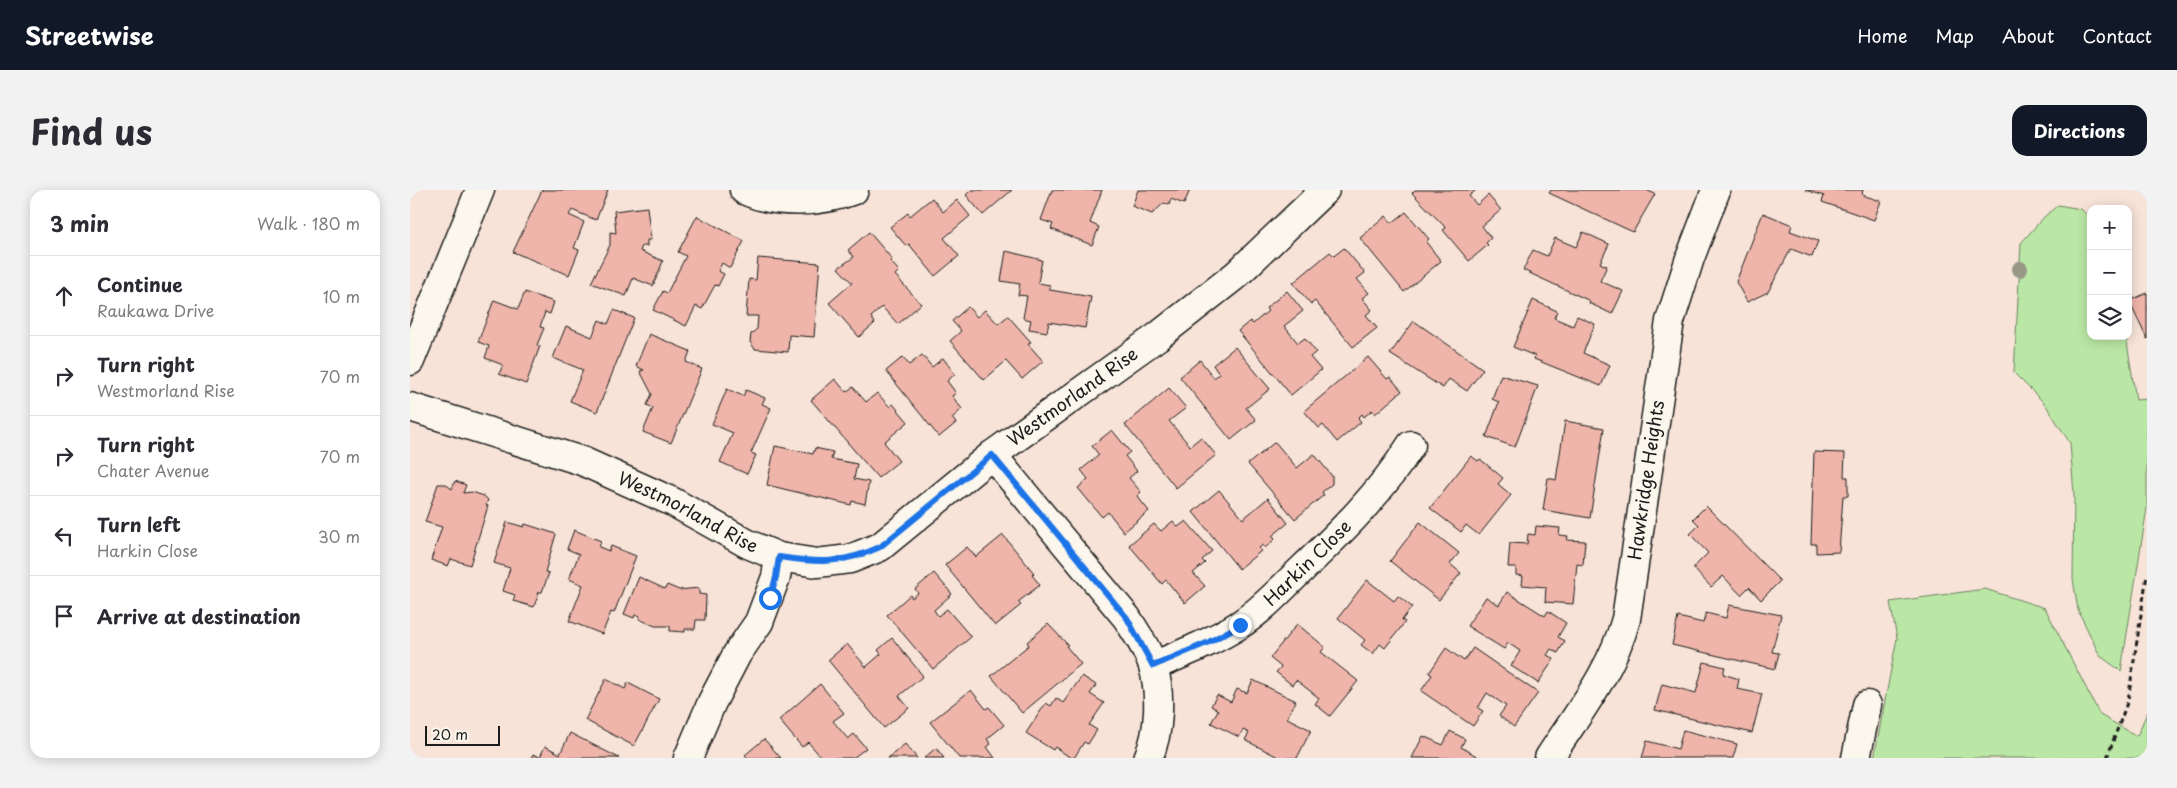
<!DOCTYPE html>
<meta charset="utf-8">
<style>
body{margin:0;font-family:"Playpen Sans",sans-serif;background:#f2f2f3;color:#2b2b33}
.controls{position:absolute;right:15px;top:15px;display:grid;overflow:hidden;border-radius:10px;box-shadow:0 2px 12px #0003}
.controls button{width:45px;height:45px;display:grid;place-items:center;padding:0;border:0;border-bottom:1px solid #e1e1e2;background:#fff;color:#2b2b33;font:25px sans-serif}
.scale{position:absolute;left:15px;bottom:12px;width:75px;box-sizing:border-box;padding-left:5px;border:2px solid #1c1c1c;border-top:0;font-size:14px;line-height:18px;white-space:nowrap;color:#1c1c1c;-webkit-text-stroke:4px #fbf7ec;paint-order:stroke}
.stop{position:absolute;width:15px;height:15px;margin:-11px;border:4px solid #1a73e8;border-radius:50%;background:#fff}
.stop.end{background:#1a73e8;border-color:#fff;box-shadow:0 1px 5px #0008}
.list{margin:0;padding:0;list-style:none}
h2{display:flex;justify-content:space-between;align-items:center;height:65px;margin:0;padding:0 20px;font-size:21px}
h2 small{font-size:16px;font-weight:400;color:#7c7c81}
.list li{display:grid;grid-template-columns:32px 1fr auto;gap:15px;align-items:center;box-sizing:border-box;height:80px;padding:0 20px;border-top:1px solid #e1e1e2}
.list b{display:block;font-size:19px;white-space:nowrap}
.list p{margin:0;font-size:16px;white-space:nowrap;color:#7c7c81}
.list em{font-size:16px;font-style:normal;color:#7c7c81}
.icon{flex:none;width:28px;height:28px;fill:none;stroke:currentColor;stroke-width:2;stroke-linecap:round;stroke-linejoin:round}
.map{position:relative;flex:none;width:1737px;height:568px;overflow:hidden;border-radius:15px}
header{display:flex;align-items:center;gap:30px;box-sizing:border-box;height:70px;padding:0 25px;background:#111827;color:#fff}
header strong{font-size:24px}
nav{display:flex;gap:28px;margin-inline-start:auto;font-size:18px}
.intro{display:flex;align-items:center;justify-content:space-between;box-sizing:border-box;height:120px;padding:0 30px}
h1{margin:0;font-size:35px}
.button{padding:12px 22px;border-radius:15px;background:#111827;color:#fff;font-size:18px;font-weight:700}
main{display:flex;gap:30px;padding:0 30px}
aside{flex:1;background:#fff;border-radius:15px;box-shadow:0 2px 12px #0003}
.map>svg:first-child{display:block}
</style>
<header>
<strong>Streetwise</strong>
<nav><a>Home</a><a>Map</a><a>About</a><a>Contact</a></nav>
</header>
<div class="intro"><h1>Find us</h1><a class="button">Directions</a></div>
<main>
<aside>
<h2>3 min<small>Walk · 180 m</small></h2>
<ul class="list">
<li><svg class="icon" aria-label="ahead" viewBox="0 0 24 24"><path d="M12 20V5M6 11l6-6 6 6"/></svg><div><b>Continue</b><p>Raukawa Drive</p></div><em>10 m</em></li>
<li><svg class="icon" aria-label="right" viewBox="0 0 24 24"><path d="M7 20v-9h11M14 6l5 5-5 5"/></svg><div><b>Turn right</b><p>Westmorland Rise</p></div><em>70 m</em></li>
<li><svg class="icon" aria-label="right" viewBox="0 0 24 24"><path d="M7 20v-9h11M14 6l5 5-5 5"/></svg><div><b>Turn right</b><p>Chater Avenue</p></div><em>70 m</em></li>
<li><svg class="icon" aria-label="left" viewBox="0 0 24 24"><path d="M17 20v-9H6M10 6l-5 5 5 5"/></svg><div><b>Turn left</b><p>Harkin Close</p></div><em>30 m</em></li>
<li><svg class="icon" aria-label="arrive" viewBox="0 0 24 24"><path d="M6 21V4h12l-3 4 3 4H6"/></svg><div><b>Arrive at destination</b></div></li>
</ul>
</aside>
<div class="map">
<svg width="1737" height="568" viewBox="0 0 1737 568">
<rect width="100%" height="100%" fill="#f7e3d8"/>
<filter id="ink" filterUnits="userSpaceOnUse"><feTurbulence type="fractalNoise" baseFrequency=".02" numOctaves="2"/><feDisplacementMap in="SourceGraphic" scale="10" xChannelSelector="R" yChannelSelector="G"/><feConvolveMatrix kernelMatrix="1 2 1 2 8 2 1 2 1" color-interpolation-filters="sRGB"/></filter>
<g filter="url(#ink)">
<g fill="#bae7a5" stroke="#6b8260">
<polygon points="1648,15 1671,19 1681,29 1681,146 1716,146 1726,210 1737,209 1737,318 1711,481 1690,466 1668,420 1663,389 1664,305 1660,253 1635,214 1604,183 1611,53 1634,27"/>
<polygon points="1575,399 1635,418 1690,525 1727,546 1737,523 1737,568 1464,568 1487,448 1480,412"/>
</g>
<g fill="#efb5aa" stroke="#1c1c1c">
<polygon points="132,0 198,0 186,30 162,20 159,25 174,32 164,58 169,60 159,85 103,62"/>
<polygon points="561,0 602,0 573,25 556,5"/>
<polygon points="642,0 692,0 680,33 689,37 682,55 641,39 643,34 631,30"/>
<polygon points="728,0 780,0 774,14 761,9 759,15 754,13 742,24 722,16"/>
<polygon points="1066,0 1059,6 1067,15 1078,5 1091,20 1072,36 1081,48 1076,53 1078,55 1059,71 1033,40 1036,38 1002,3 1005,0"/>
<polygon points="1141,0 1236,0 1245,4 1223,42 1139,3"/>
<polygon points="1395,0 1453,0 1452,5 1471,11 1464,30 1412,12 1414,6"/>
<polygon points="522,8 533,22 547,10 560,26 534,48 549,66 525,86 499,54 496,56 480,37 498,23 500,26"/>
<polygon points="237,17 241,50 237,50 237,56 232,56 230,61 253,71 243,96 223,88 216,106 181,93 200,55 200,42 206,43 204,21"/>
<polygon points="996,22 1019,49 1016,52 1031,71 994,102 950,48 976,26 982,33"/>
<polygon points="1353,23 1382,35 1380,41 1408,51 1402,67 1381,59 1358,102 1337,112 1326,92"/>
<polygon points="287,26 334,51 320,78 312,73 308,81 314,84 308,96 305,95 292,119 286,116 276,136 243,120 253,101 257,103 276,66 268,62"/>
<polygon points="459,42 482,69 480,71 489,81 485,85 511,114 488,134 472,117 461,127 465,133 449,147 419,113 442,93 428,78 444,67 438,60"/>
<polygon points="1173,42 1199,54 1190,73 1197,76 1190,91 1213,101 1202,124 1179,113 1180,111 1113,80 1123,60 1137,66 1145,48 1166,57"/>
<polygon points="934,58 955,83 947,89 959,103 952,108 962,120 956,125 967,138 943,157 905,111 901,114 883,93 920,62 924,66"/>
<polygon points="596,61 632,70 628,93 640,95 640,100 681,107 675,138 639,132 637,142 619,139 621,130 613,128 617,106 608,105 610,94 591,91"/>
<polygon points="348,68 410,73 404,147 379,145 378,162 345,159 340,152 341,144 347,139 348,126 336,126 339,89 346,90"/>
<polygon points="877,101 893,121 874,136 888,153 895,148 906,162 900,167 911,180 881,205 828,141 840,131 843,134 858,121 856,118"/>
<polygon points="115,102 144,112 140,124 135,122 130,137 134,138 127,155 130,156 116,194 89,184 93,175 75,168 79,156 68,152 84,110 108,119"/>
<polygon points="1737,103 1737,149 1719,111"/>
<polygon points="1123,110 1147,121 1144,128 1163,136 1167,126 1185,134 1173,163 1200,175 1191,196 1124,169 1125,166 1103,157"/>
<polygon points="558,117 567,127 575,120 588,134 598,126 621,152 618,154 633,171 612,189 596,171 574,190 540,151 551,141 542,131"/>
<polygon points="204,120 224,128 187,222 160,211 173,180 143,168 156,136 182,147 189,130 198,134"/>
<polygon points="1004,131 1073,179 1057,201 1039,189 1033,198 980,164"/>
<polygon points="239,144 280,161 276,172 292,179 261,253 233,242 243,218 237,215 242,204 230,181 234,180 226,176"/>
<polygon points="825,157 860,199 836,218 846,230 821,250 770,187 790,170 804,188 809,184 803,175"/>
<polygon points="512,165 522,177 533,168 545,184 537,191 546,203 542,206 552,219 542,228 546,233 529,247 476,181 493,167 499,175"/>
<polygon points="958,167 977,189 980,187 992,201 965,224 962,220 954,227 952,224 948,228 951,232 927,252 913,235 909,238 894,221"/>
<polygon points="1091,185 1128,196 1105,257 1076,247 1089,212 1082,209"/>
<polygon points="425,189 436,202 443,197 456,212 467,203 480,217 483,214 498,232 474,252 489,271 468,288 401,210"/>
<polygon points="759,198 776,218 759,231 780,256 791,247 806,265 766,298 715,235"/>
<polygon points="317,199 333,206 336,200 355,208 352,214 361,218 341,263 346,265 337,284 310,272 323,243 302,234"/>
<polygon points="1155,231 1194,238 1180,328 1133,320 1138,288 1146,290"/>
<polygon points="702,240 720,262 715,266 727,281 719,288 731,302 727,306 739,321 714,342 698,322 692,327 668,298 678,289 671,280 689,265 682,256"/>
<polygon points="865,252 887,278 904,264 922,286 922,294 912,302 914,305 885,329 838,274"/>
<polygon points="365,256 403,264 405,258 423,262 421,269 447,274 444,289 459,292 455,314 442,311 441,315 357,295"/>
<polygon points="1404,262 1435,263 1434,287 1438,287 1438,306 1433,306 1429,362 1406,363 1406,354 1401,354"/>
<polygon points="1061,266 1068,271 1070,269 1093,288 1088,294 1101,305 1069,345 1056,335 1051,342 1020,318"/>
<polygon points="45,291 56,295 53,303 62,302 74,306 78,310 76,315 78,316 60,375 41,369 38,376 21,370 32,337 15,332 28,294 35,294 42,299"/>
<polygon points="809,300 833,329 858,308 878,333 862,346 865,349 855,358 853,355 849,358 851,361 829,379 783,322"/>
<polygon points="1296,316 1370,391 1351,410 1339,397 1331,405 1313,386 1301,397 1283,378 1298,363 1280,344 1289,335 1283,329"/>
<polygon points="763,331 768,337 776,331 802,361 792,370 795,373 783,383 795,396 775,413 756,390 752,394 719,355 744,334 751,341"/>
<polygon points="97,332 114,337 115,334 146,344 135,382 139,383 132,402 129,402 124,417 103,411 105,405 93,401 100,378 84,373"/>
<polygon points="1010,332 1049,363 1040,374 1051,383 1029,410 980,371"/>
<polygon points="1126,336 1150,338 1149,345 1158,346 1157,350 1175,351 1173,375 1167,374 1163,414 1135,412 1136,397 1112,395 1113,386 1106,385 1106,377 1098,377 1100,353 1117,354 1118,344 1125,345"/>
<polygon points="164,340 191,351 189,357 199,361 201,356 226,366 204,423 201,422 192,444 159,431 173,395 159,389 169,364 157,359"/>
<polygon points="593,345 624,383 622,385 630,395 608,412 611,415 585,436 535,375 557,357 566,367"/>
<polygon points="524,383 542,404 524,420 528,426 537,419 561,447 523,479 477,425 500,405 502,408 508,403 505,399"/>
<polygon points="229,387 255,399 257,395 269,400 289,398 289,404 296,405 295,430 286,430 285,439 275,439 275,442 260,441 260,436 245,436 229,429 230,426 225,425 224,428 214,424"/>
<polygon points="957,390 984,411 988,406 1002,417 992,430 995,432 975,458 970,454 963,464 951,455 955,450 928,428"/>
<polygon points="1097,402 1135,426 1138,421 1156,433 1148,447 1155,451 1148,463 1141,459 1137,465 1144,469 1128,493 1101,476 1110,461 1098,453 1094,459 1057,436 1076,407 1089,415"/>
<polygon points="1319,415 1371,425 1362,462 1369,463 1365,479 1262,455 1268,427 1293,433 1296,423 1316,428"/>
<polygon points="638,434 658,455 656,456 671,474 612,523 581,486 619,455 617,452"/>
<polygon points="887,434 915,457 911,462 948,491 920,526 905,514 909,508 886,490 882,495 866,482 871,477 860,468"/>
<polygon points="482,448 513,486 489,506 499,518 474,538 418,470 437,454 456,477 471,464 468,460"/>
<polygon points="1036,458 1054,471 1063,458 1128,503 1104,537 1089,526 1096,516 1077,503 1068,518 1073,521 1063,536 1011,501 1022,485 1019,483"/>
<polygon points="1294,472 1315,477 1313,484 1329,489 1327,499 1352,504 1342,543 1245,520 1252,494 1286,503"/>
<polygon points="672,486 686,495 680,504 694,513 679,535 687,540 678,554 674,552 664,568 661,568 645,557 643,560 616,543 636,513 641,516 646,508 653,513"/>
<polygon points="196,489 215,499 218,493 249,509 224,556 175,530"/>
<polygon points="843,490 886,511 877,528 901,540 887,568 870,568 835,550 839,543 833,540 829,547 801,533 808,520 801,516 807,505 821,512 827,499 837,503"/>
<polygon points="410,494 434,523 423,531 438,549 444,544 456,558 443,568 412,568 398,552 392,557 369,530"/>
<polygon points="561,500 576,519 579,517 594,535 577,549 581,554 577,557 585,568 549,568 520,532"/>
<polygon points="1273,540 1327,554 1323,568 1232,568 1237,551 1268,559"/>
<polygon points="1040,541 1055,549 1051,557 1070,568 1002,568 1013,546 1033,555"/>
<polygon points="160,543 209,568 121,568 123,564 130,567 135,556 150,564"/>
<polygon points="354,549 371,568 338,568 335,565"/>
<polygon points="495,554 507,568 478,568"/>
<polygon points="526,558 534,568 514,568"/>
</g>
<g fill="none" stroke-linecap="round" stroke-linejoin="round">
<defs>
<g id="minor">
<path d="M334,0C366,15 411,13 444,0"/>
<polyline points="0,171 70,0"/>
<path id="s1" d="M0,217L172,271L263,312L338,354L369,367L407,373L440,369L470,357L582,265L747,147L826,85L915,0"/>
<path d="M582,265L717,428C726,443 738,459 743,476C751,503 750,542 738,568"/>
<path id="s2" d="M743,476C772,464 802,452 829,435C851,421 869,401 888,383C930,343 970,304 1001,255"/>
<polyline points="278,568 302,512 327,464 349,432 366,387 369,367"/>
<path id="s3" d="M1139,568C1168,523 1202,481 1216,429L1260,131L1280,68L1306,0"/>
<polyline points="1446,568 1457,515"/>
</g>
</defs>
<use href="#minor" stroke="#1c1c1c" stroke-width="31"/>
<polyline stroke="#1c1c1c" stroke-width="3" stroke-dasharray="5 4" stroke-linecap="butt" points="1697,568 1718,510 1737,385"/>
<use href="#minor" stroke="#fbf7ec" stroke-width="28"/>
</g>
<circle fill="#989787" cx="1610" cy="79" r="8"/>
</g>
<g fill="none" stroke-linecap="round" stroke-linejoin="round" filter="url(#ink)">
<path stroke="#1a73e8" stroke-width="6" d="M360,408L366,387L369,367C409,373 433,374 470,357L582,265L717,428L743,476L799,452L830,435"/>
</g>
<g text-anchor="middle" stroke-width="4" stroke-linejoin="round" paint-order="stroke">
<g font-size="18" fill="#1c1c1c" stroke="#fbf7ec">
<text dy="6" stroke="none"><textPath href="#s1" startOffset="748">Westmorland Rise</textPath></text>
<text dy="6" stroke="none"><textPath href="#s3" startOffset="300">Hawkridge Heights</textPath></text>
<text dy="6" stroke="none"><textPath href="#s1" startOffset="298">Westmorland Rise</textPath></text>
<text dy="6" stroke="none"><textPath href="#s2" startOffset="188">Harkin Close</textPath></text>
</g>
</g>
</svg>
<div class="controls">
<button>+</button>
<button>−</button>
<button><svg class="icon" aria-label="layers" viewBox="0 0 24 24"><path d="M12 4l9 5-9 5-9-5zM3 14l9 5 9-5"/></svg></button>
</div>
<div class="scale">20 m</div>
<div class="stop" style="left:360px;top:408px"></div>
<div class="stop end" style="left:830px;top:435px"></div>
</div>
</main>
